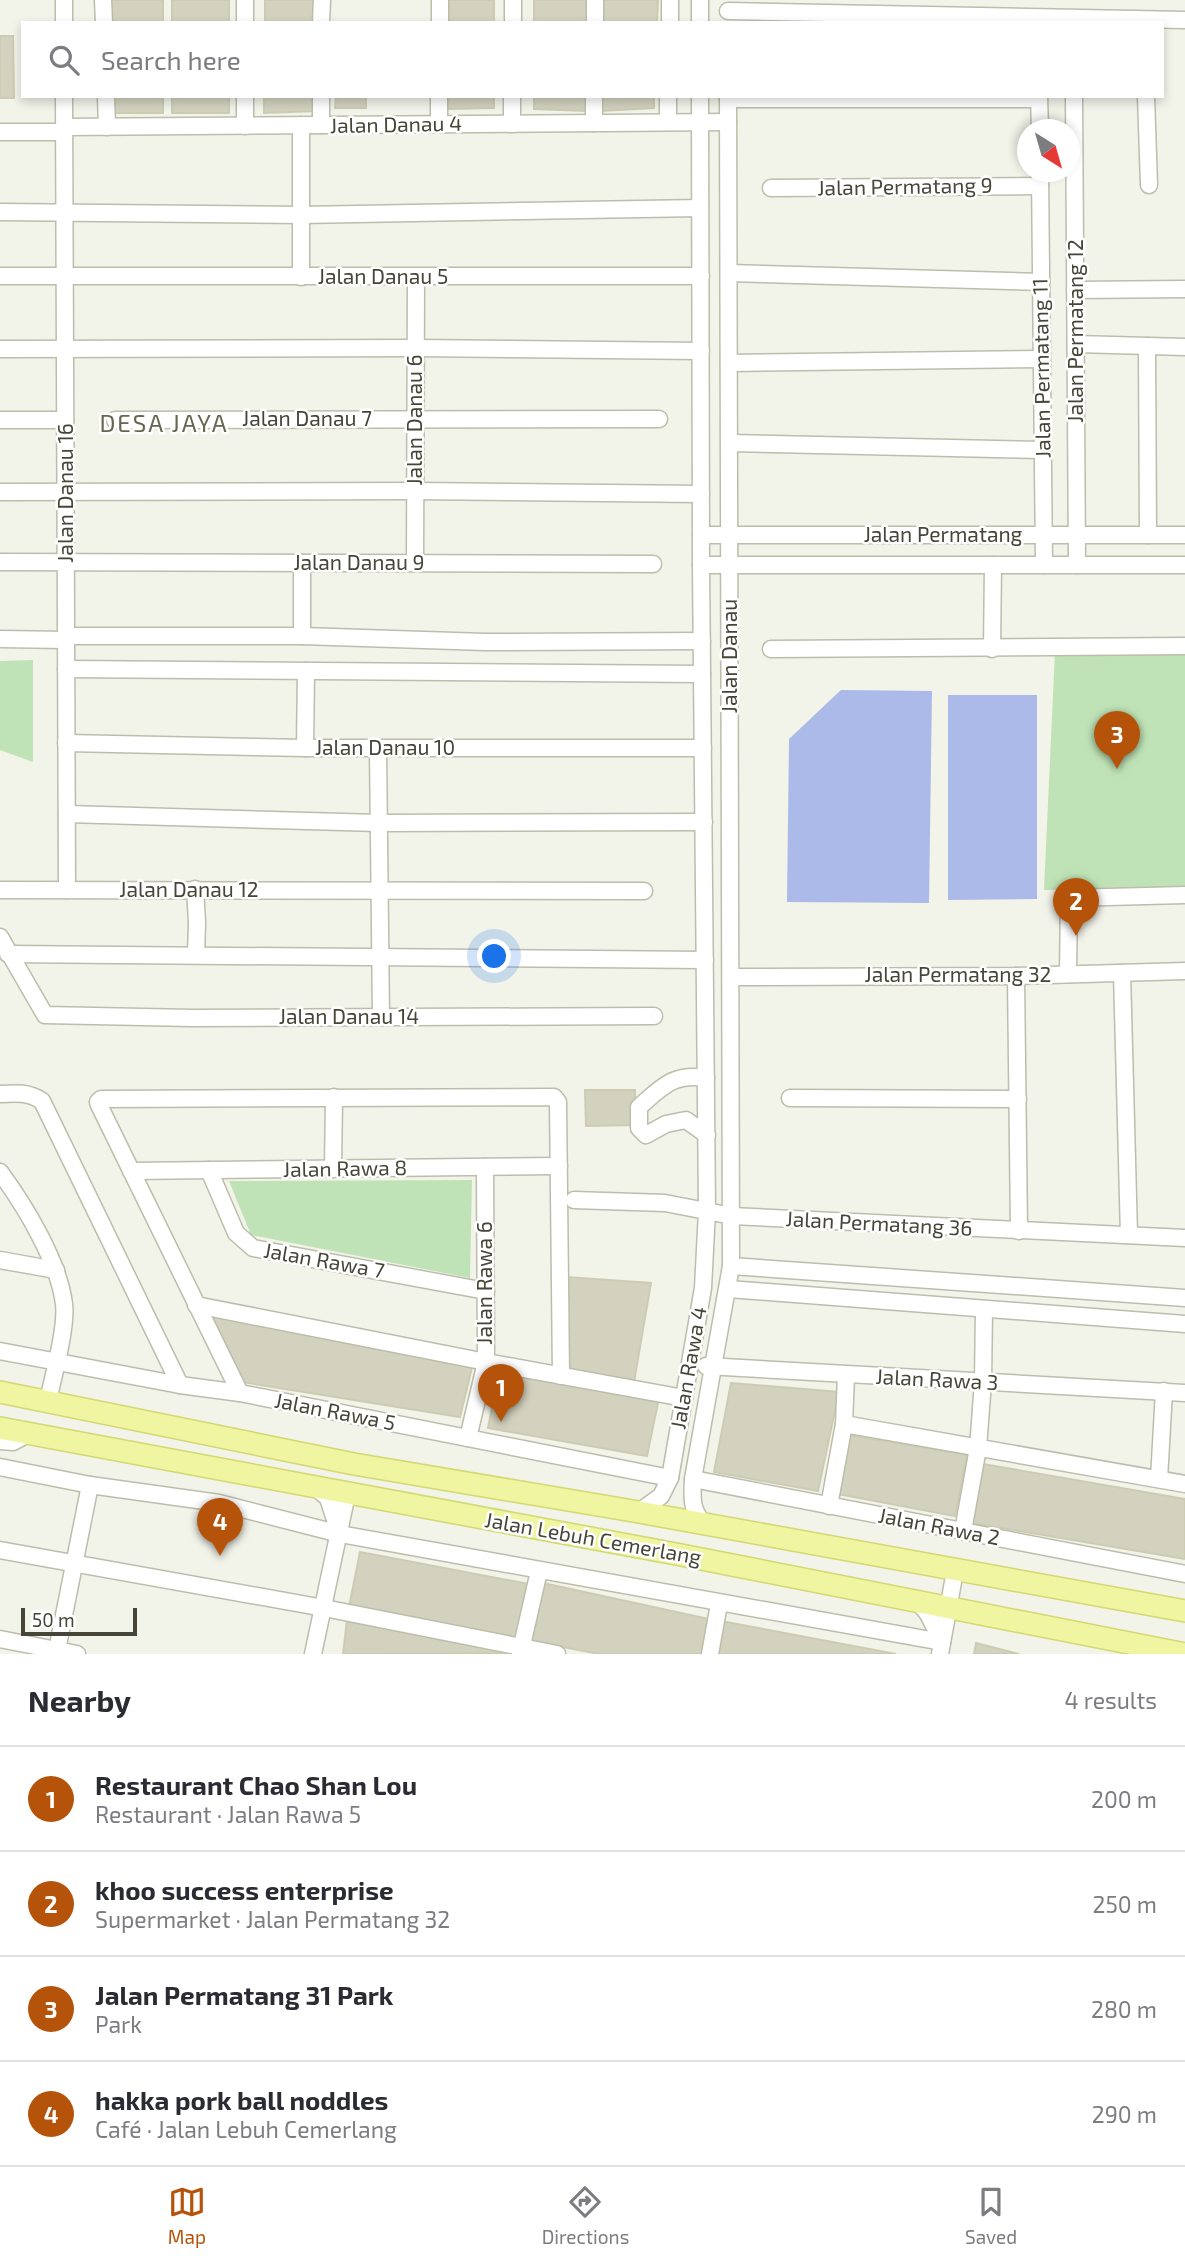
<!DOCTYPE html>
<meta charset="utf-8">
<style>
body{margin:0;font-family:"Exo 2",sans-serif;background:#f7f7f7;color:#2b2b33}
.compass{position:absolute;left:1017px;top:119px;width:63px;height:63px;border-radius:50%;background:#fff;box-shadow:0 4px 10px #0003;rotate:143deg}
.scale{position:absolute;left:21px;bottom:18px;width:116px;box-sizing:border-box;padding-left:7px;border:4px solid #464538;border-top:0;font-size:19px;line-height:24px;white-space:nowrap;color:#464538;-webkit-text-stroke:5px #fff;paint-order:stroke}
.you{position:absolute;left:495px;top:957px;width:24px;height:24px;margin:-18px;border:5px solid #fff;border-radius:50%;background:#1a73e8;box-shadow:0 0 0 10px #1a73e833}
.badge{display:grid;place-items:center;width:46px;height:46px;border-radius:50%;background:#b45309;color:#fff;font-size:23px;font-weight:700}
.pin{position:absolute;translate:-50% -58px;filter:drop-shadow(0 2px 4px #0008)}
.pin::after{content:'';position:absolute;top:37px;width:24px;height:21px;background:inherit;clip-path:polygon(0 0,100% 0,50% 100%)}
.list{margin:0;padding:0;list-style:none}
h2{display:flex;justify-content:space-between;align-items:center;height:91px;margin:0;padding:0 28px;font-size:30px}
h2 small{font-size:23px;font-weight:400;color:#7c7c81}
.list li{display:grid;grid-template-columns:46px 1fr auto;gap:21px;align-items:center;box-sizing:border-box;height:105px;padding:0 28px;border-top:2px solid #e1e1e2}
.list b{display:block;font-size:26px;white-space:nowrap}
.list p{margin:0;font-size:23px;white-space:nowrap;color:#7c7c81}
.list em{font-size:23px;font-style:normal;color:#7c7c81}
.icon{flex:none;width:38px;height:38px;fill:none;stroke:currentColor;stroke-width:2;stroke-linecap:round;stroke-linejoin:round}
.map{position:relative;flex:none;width:1185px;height:1654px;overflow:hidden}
.search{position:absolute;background:#fff;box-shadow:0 4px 10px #0003;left:21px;right:21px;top:21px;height:77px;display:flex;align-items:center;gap:18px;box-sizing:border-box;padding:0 24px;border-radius:0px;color:#7c7c81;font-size:26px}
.sheet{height:511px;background:#fff}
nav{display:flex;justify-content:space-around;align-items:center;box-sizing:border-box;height:98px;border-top:2px solid #e1e1e2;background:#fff;font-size:19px;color:#7c7c81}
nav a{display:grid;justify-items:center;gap:4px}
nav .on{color:#b45309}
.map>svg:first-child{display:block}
</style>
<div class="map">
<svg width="1185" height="1654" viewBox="0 0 1185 1654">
<rect width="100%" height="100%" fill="#f2f3e9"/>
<g fill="#bfe3b6">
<polygon points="1185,651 1185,887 1044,890 1055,652"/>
<polygon points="33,660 33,762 0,750 0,661"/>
<polygon points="472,1180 470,1278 251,1235 229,1181"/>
</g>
<g fill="#abbae9">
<polygon points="841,690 932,691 929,903 787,902 789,739"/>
<polygon points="948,695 1037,695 1037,899 948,900"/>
</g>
<g fill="#d3d2bf" stroke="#cdccb3" stroke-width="2">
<rect x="112" y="0" width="51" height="23"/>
<rect x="172" y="0" width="57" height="23"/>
<rect x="265" y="0" width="53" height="23"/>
<polygon points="449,0 494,0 494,23 448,23"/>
<rect x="534" y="0" width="53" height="23"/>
<polygon points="601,0 658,0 657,23 601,23"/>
<polygon points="0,36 13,36 14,98 0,98"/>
<rect x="112" y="96" width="51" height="17"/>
<rect x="172" y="96" width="57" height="17"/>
<polygon points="264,96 318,96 318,111 264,113"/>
<polygon points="336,96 366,96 366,108 335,108"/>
<polygon points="448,96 494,96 494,108 448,109"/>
<polygon points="534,96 587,96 587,111 534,109"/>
<polygon points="601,96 654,96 654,108 601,111"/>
<polygon points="585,1090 635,1090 635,1125 586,1126"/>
<polygon points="566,1277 651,1283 634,1382 562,1367"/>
<polygon points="208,1313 473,1363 460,1417 236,1381"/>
<polygon points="500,1367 659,1398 647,1456 488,1428"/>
<polygon points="731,1383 839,1392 818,1491 714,1472"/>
<polygon points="844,1434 967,1455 955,1516 832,1493"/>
<polygon points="977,1463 1185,1499 1185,1559 966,1522"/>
<polygon points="360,1552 529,1584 518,1638 349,1607"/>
<polygon points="543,1583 709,1619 702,1654 599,1654 531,1641"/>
<polygon points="347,1620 514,1653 343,1654"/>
<polygon points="721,1621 896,1654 714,1654"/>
<polygon points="976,1643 1019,1654 974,1654"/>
</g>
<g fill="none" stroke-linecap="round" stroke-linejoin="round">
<defs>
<g id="minor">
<polyline points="64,0 64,23"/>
<polyline points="103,0 104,23"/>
<polyline points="700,0 700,23"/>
<polyline points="728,11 1185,20"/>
<polyline points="245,23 245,0"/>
<polyline points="321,23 322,0"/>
<polyline points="440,23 440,0"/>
<polyline points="513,23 513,0"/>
<polyline points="595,23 595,0"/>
<polyline points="670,23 670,0"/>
<polyline points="64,96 67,890"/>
<polyline points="106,96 107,127"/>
<polyline points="1039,96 1040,130"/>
<polyline points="1074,96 1077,565"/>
<polyline points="1146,96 1149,185"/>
<polyline points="728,99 1039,99"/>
<polyline points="668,122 668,96"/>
<polyline points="594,123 594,96"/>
<polyline points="439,124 439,96"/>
<polyline points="512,124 512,96"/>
<polyline points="301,125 301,277"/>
<polyline points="321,125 321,96"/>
<polyline points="245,126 245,96"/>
<polyline points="64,127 728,122"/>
<polyline points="0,132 64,132"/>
<polyline points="1040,172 1044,565"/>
<polyline points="771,188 1040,186"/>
<polyline points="0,212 301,215 700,208"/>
<polyline points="729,273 1041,282"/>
<polyline points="0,276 701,276"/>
<polyline points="1075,290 1185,289"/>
<polyline points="1076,344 1185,347"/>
<polyline points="1147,346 1148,535"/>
<polyline points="0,349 416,348 701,351"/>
<polyline points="729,363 1042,359"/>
<polyline points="0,420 65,420"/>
<polyline points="115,420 659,419"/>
<polyline points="730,443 1042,450"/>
<polyline points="0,492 415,491 701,494"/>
<polyline points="701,535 1185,535"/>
<polyline points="0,562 653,564"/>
<polyline points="415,563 416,277"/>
<polyline points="701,565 1185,565"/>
<polyline points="66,636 302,636 485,642 702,641"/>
<polyline points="302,636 302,563"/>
<polyline points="0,639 66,640"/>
<polyline points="771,649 1185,646"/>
<polyline points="992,649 993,565"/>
<polyline points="66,669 702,674"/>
<polyline points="66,743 305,748 703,748"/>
<polyline points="305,748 306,671"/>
<polyline points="378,748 381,1017"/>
<polyline points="67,814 378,823 704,822"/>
<polyline points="195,889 197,922 196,955"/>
<polyline points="0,890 644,891"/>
<polyline points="0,937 45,1015 192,1018 654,1016"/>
<polyline points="8,954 705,960"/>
<polyline points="1122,973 1129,1235"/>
<polyline points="1068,974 1069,898 1185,895"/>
<polyline points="1016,976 1019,1231"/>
<polyline points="731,977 1016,976 1185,971"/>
<path d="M706,1078C673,1073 662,1087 639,1107V1128L646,1135L666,1124L686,1120L707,1135"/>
<path d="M0,1094C16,1093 29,1092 42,1101L180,1385"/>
<polyline points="790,1098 1018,1099"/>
<polyline points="333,1169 334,1097"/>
<polyline points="209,1170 236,1233 253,1248 486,1291"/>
<polyline points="131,1171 559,1166"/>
<path d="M0,1172C25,1206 59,1262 64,1304C67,1327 53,1377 48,1401"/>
<polyline points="574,1200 665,1203 732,1216 1185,1238"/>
<polyline points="0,1260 56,1270"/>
<polyline points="731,1266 1185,1298"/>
<polyline points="729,1289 1185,1324"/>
<polyline points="196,1305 486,1362 684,1398"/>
<polyline points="0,1351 180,1385 240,1393 670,1478"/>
<polyline points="706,1366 1185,1393"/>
<polyline points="240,1393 99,1105 98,1102 101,1099 554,1097 558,1102 561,1376"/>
<polyline points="844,1424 846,1375"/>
<polyline points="468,1438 486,1362 485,1167"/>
<polyline points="0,1441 13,1442 30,1433"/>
<polyline points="0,1467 90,1485 219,1503 340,1534 942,1642"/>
<polyline points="693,1479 1185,1574"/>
<polyline points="1159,1479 1164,1391"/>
<polyline points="315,1487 328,1498 339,1532"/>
<polyline points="829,1506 844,1424 1185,1484"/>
<polyline points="639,1512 661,1496 670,1478 703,1288 707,1211 701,565 700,96"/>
<path d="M703,1523C691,1509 692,1498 693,1479L731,1266L728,96"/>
<polyline points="963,1531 978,1448 983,1382 984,1309"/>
<polyline points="0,1550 324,1608 557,1654"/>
<polyline points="918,1602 928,1614 942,1642"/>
<polyline points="0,1639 77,1654"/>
<polyline points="57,1650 90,1485"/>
<polyline points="313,1654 347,1494"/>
<polyline points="520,1654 539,1571"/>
<polyline points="710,1654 719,1604"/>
<polyline points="940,1654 955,1571"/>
</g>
<g id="major">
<polyline points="0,1392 354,1464 639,1512 1185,1611"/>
<polyline points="0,1428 676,1554 1185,1654"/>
</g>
</defs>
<use href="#minor" stroke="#bdbdac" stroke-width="19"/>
<use href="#major" stroke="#d3d871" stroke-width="24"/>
<use href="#minor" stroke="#fff" stroke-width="16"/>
<use href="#major" stroke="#eff5a0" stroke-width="21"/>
</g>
<g text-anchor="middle" stroke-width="5" stroke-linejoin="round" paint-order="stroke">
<g font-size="21" fill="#464538" stroke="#fff">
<text transform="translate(396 125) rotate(-1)" y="7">Jalan Danau 4</text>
<text transform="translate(905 187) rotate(-1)" y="7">Jalan Permatang 9</text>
<text x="383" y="284">Jalan Danau 5</text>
<text transform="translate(1076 331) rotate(-90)" y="7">Jalan Permatang 12</text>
<text transform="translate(1042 368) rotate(-91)" y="7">Jalan Permatang 11</text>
<text x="307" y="426">Jalan Danau 7</text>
<text transform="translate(415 420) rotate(-90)" y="7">Jalan Danau 6</text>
<text transform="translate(66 493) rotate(-90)" y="7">Jalan Danau 16</text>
<text x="943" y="542">Jalan Permatang</text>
<text x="359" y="570">Jalan Danau 9</text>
<text transform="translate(730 656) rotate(-90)" y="7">Jalan Danau</text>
<text x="385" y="755">Jalan Danau 10</text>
<text x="189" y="897">Jalan Danau 12</text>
<text x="958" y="982">Jalan Permatang 32</text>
<text x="349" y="1024">Jalan Danau 14</text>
<text transform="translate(345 1169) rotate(-1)" y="7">Jalan Rawa 8</text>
<text transform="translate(879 1224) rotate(3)" y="7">Jalan Permatang 36</text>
<text transform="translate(324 1261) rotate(10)" y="7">Jalan Rawa 7</text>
<text transform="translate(485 1283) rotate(-90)" y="7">Jalan Rawa 6</text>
<text transform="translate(689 1368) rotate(-80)" y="7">Jalan Rawa 4</text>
<text transform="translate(937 1380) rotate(3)" y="7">Jalan Rawa 3</text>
<text transform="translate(335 1412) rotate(11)" y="7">Jalan Rawa 5</text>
<text transform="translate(939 1527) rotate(11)" y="7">Jalan Rawa 2</text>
<text transform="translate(593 1539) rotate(10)" y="7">Jalan Lebuh Cemerlang</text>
</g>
<g font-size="24" letter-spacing="2" fill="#676650" stroke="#fff">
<text x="164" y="432">DESA JAYA</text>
</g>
</g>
</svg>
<svg class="compass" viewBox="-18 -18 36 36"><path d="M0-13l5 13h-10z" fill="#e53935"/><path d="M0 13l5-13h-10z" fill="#7c7c81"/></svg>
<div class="scale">50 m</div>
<div class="you"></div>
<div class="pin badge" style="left:501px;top:1422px">1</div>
<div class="pin badge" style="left:1076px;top:936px">2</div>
<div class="pin badge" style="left:1117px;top:769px">3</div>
<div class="pin badge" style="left:220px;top:1556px">4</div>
<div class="search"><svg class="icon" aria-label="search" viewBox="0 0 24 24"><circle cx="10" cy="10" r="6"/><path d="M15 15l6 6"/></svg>Search here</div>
</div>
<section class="sheet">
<h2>Nearby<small>4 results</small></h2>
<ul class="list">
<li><span class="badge">1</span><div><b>Restaurant Chao Shan Lou</b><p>Restaurant · Jalan Rawa 5</p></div><em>200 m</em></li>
<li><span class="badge">2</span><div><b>khoo success enterprise</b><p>Supermarket · Jalan Permatang 32</p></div><em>250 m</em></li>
<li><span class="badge">3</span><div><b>Jalan Permatang 31 Park</b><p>Park</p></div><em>280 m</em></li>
<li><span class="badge">4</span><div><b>hakka pork ball noddles</b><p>Café · Jalan Lebuh Cemerlang</p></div><em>290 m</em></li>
</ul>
</section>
<nav>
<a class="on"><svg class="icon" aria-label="map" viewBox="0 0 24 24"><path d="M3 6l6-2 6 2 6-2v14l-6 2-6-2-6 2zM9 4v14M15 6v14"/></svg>Map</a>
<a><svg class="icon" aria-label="directions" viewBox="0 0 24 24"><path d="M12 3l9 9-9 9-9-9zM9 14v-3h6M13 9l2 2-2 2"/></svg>Directions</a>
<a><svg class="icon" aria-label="saved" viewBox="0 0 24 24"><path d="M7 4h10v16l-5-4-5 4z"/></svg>Saved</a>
</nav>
